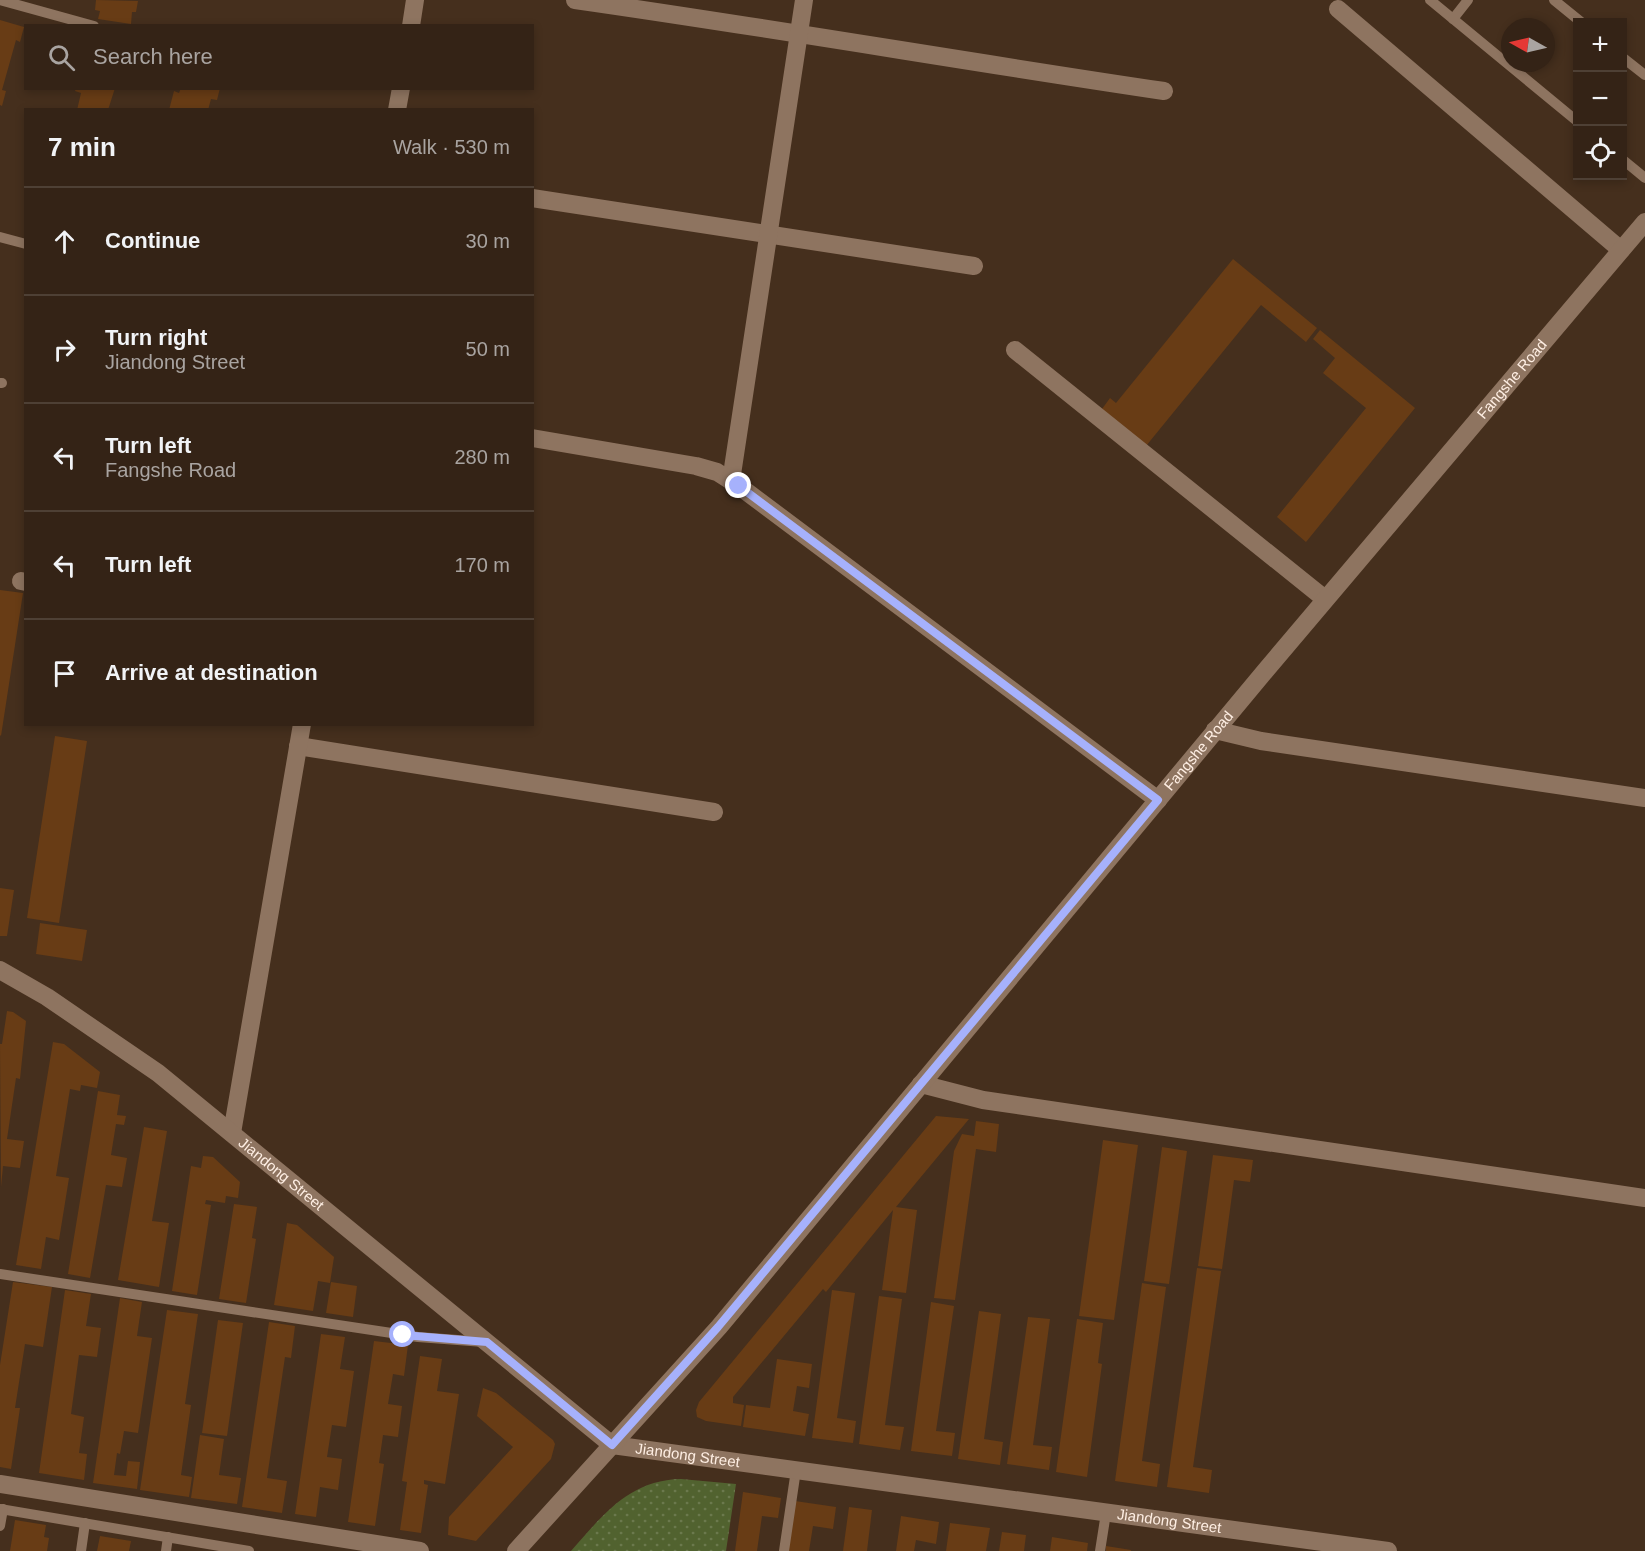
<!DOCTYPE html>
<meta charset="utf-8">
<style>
body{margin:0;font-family:Arial,sans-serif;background:#3c2b1f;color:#f1f3f6}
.controls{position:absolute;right:18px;top:18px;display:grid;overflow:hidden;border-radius:0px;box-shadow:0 3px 9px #0003}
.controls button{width:54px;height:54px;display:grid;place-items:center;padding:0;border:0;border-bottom:2px solid #4e4035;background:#342316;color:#f1f3f6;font:30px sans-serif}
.compass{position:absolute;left:1501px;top:18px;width:54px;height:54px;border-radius:50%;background:#342316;box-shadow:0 3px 9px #0003;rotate:278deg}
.stop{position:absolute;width:18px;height:18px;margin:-14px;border:4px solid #a6b1fc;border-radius:50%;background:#fff}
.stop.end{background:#a6b1fc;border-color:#fff;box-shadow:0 2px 6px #0008}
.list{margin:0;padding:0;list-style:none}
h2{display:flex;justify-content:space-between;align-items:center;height:78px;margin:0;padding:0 24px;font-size:26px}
h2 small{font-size:20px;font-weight:400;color:#a9a4a1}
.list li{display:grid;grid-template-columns:39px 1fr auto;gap:18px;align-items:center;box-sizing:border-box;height:108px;padding:0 24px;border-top:2px solid #4e4035}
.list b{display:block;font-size:22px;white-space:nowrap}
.list p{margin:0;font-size:20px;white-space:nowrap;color:#a9a4a1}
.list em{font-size:20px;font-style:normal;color:#a9a4a1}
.icon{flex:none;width:33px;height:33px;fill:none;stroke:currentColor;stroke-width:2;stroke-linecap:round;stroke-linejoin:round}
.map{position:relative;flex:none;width:1645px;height:1551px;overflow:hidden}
.search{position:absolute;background:#342316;box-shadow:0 3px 9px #0003;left:24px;top:24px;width:510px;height:66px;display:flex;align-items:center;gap:15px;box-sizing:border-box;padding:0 21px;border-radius:0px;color:#a9a4a1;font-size:22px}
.panel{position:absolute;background:#342316;box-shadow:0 3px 9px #0003;left:24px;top:108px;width:510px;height:618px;border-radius:0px}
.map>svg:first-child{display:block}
</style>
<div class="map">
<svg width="1645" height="1551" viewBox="0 0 1645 1551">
<defs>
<pattern id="park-dots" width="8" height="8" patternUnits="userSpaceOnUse" patternTransform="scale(1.5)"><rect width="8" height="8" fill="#51622f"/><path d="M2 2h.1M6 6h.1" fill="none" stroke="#6b794d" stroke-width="1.8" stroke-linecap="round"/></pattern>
</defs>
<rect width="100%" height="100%" fill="#452f1d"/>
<path fill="url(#park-dots)" d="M681,1479L736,1484L726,1551H571C603,1515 629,1480 681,1479Z"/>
<g fill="#683c15">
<polygon points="96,0 138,1 136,12 132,12 131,24 98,19 100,11 95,10"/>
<polygon points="0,20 24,27 20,42 16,40 2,90 6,91 2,106 0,105"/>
<polygon points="76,88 115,88 108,110 77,110 81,93 75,91"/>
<polygon points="181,88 220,88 217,100 211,99 208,110 169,110 174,91 179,93"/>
<polygon points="1233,259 1317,328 1306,342 1261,305 1146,446 1102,409 1110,398 1116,403"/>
<polygon points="1320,330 1415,408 1306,542 1277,517 1366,408 1323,373 1335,358 1313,339"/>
<polygon points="0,590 23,593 1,736 0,735"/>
<polygon points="55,736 87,741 59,923 27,918"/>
<polygon points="0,888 14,890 7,936 0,936"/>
<polygon points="40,923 87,930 82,961 36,954"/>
<polygon points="7,1011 13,1012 26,1021 20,1079 16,1078 7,1139 24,1141 20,1168 3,1166 1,1187 0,1044 2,1044"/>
<polygon points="53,1042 64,1044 100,1072 97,1088 81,1085 80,1091 70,1089 56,1176 69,1178 59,1240 46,1237 41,1269 16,1265"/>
<polygon points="98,1091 120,1095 117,1115 126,1116 124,1125 116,1124 111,1155 127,1158 122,1187 106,1185 90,1278 68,1274"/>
<polygon points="936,1116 969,1119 896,1207 917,1210 906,1293 882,1290 893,1210 826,1292 823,1289 733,1397 733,1403 744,1405 741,1426 706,1421 697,1417 696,1410 699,1402"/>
<polygon points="976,1121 999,1124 996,1152 976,1149 955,1300 934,1298 954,1151 962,1134 974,1136"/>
<polygon points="144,1127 167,1131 152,1221 169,1223 159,1287 118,1280"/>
<polygon points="1103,1140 1138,1145 1114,1320 1079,1316"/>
<polygon points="1162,1147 1187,1151 1169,1284 1144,1281"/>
<polygon points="1213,1155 1253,1160 1250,1182 1234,1180 1222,1269 1198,1266"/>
<polygon points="203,1156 213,1157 240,1182 238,1198 226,1196 225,1203 206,1200 205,1204 211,1205 197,1295 172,1291 191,1166 201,1168"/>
<polygon points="234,1204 257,1207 252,1238 256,1239 246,1303 219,1299"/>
<polygon points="287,1223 297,1225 334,1257 330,1283 318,1281 313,1311 274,1305"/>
<polygon points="1197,1268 1221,1271 1193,1467 1212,1470 1209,1493 1167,1487"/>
<polygon points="13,1282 52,1287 43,1347 25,1344 15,1408 20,1408 11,1469 0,1467 0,1365"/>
<polygon points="331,1282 357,1286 353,1317 326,1313"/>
<polygon points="1142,1283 1166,1287 1142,1461 1160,1464 1157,1487 1115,1481"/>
<polygon points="65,1290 91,1294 86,1326 101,1328 97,1357 79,1355 71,1414 84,1417 79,1453 87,1454 84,1480 39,1473"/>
<polygon points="832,1290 855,1293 837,1418 856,1421 853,1443 812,1438"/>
<polygon points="879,1296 902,1299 885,1425 904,1427 900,1450 859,1444"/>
<polygon points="120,1298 142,1302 137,1336 152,1338 138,1433 124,1431 120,1454 117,1453 114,1475 126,1476 128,1461 140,1462 137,1489 93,1483"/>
<polygon points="931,1302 954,1306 936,1431 955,1433 952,1456 911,1451"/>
<polygon points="167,1310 198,1314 185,1404 191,1405 181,1475 192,1477 189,1497 140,1490"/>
<polygon points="979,1311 1001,1314 984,1439 1003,1442 1000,1465 958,1459"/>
<polygon points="1028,1317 1050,1319 1033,1445 1052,1447 1049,1470 1007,1464"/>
<polygon points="1077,1319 1103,1323 1098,1363 1102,1364 1087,1477 1056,1472"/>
<polygon points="218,1320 243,1323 227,1436 202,1433"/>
<polygon points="269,1322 295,1326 291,1358 285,1357 267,1478 287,1481 282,1513 242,1507"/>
<polygon points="321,1334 345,1337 340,1369 354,1371 346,1427 332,1425 327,1457 342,1459 338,1490 320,1487 316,1517 295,1514"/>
<polygon points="374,1341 408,1345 404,1376 393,1374 388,1404 402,1406 398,1437 383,1435 379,1463 384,1464 375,1526 348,1522"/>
<polygon points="420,1356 442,1359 437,1391 459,1394 445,1484 424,1480 424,1484 428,1485 421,1533 400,1530 407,1482 402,1481"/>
<polygon points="777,1359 812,1364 809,1388 797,1386 793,1411 809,1414 805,1436 743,1427 746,1405 770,1408"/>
<polygon points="483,1388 496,1393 553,1440 555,1444 551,1459 476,1541 448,1535 449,1517 513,1447 477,1416"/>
<polygon points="200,1435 224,1439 219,1475 241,1478 237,1504 191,1498"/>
<polygon points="743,1492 781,1498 778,1518 762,1516 757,1551 735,1551"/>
<polygon points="795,1501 836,1507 833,1529 813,1526 809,1551 787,1551"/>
<polygon points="849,1507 872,1510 867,1551 843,1551"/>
<polygon points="901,1516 939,1522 936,1544 916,1540 914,1551 896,1551"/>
<polygon points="15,1520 46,1525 44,1537 49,1538 47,1551 10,1551"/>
<polygon points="950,1523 990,1528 986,1551 946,1551"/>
<polygon points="1002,1532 1026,1535 1024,1551 999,1551"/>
<polygon points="100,1536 131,1541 129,1551 97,1551"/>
<polygon points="1052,1537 1088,1543 1087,1551 1050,1551"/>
<polygon points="1106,1546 1131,1550 1131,1551 1106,1551"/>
</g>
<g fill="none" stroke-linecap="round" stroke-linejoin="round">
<g stroke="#8e7460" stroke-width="10">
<polyline points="0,0 94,26"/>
<polyline points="1430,0 1578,122"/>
<polyline points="1554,0 1581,22"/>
<polyline points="1453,19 1468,0"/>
<polyline points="1622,57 1645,75"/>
<polyline points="1622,159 1645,178"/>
<polyline points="0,237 26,244"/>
<polyline points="0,383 2,383"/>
<polyline points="0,1274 418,1337 484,1342"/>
<polyline points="0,1509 249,1551"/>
<polyline points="0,1526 3,1509"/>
<polyline points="81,1551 85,1523"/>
<polyline points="166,1551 168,1537"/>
<polyline points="784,1551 796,1470"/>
<polyline points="1100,1551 1106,1513"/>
</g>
<g stroke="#8e7460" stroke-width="18">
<path d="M575,0C772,28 968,62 1164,91"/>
<polyline points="1338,9 1621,250"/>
<polyline points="411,26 415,0"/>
<polyline points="397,110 401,88"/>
<polyline points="532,198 974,266"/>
<polyline points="1015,350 1325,599"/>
<polyline points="532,438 696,466 717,472 739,486 1158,800"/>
<polyline points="731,481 804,0"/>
<polyline points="21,581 26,582"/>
<polyline points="1215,730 1261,741 1645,798"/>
<polyline points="298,746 714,812"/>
<polyline points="921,1084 983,1100 1645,1198"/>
<polyline points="232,1133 302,724"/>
<polyline points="0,1484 420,1551"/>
</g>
<g stroke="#8e7460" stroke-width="18">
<path id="s1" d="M0,970L47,997L158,1073L612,1445L1388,1551"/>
<path id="s2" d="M516,1551L719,1327L1266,670L1645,222"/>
</g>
</g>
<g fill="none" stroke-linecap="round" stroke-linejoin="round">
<polyline stroke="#a6b1fc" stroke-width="8" points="403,1335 487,1342 612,1445 718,1327 1158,800 739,486"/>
</g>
<g text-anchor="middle" stroke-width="6" stroke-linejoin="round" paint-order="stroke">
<g font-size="15" fill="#feeee3" stroke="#241a12">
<text dy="5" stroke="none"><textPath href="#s2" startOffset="1538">Fangshe Road</textPath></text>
<text dy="5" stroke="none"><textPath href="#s2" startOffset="1052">Fangshe Road</textPath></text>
<text dy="5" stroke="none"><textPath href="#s1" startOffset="348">Jiandong Street</textPath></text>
<text dy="5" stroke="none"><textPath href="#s1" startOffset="852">Jiandong Street</textPath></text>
<text dy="5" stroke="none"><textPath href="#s1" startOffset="1338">Jiandong Street</textPath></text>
</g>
</g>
</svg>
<div class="controls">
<button>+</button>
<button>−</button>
<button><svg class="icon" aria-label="locate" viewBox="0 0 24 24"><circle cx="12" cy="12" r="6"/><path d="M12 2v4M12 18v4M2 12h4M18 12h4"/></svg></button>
</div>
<svg class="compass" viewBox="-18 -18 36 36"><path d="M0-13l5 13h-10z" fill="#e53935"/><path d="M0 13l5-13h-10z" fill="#a9a4a1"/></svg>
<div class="stop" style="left:403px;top:1335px"></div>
<div class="stop end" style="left:739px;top:486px"></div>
<div class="search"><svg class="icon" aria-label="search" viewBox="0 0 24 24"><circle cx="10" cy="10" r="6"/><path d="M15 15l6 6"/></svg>Search here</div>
<section class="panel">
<h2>7 min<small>Walk · 530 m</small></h2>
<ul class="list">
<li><svg class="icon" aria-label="ahead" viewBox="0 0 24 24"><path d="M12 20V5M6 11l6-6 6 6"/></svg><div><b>Continue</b></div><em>30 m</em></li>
<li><svg class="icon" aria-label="right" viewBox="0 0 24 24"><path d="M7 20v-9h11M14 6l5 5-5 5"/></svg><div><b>Turn right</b><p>Jiandong Street</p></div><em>50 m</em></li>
<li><svg class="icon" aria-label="left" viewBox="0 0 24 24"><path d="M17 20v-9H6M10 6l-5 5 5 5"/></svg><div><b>Turn left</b><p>Fangshe Road</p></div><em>280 m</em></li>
<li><svg class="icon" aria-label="left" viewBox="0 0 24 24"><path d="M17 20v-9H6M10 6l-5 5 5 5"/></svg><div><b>Turn left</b></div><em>170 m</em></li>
<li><svg class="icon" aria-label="arrive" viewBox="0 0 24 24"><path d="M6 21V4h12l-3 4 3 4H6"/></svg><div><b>Arrive at destination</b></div></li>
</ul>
</section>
</div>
